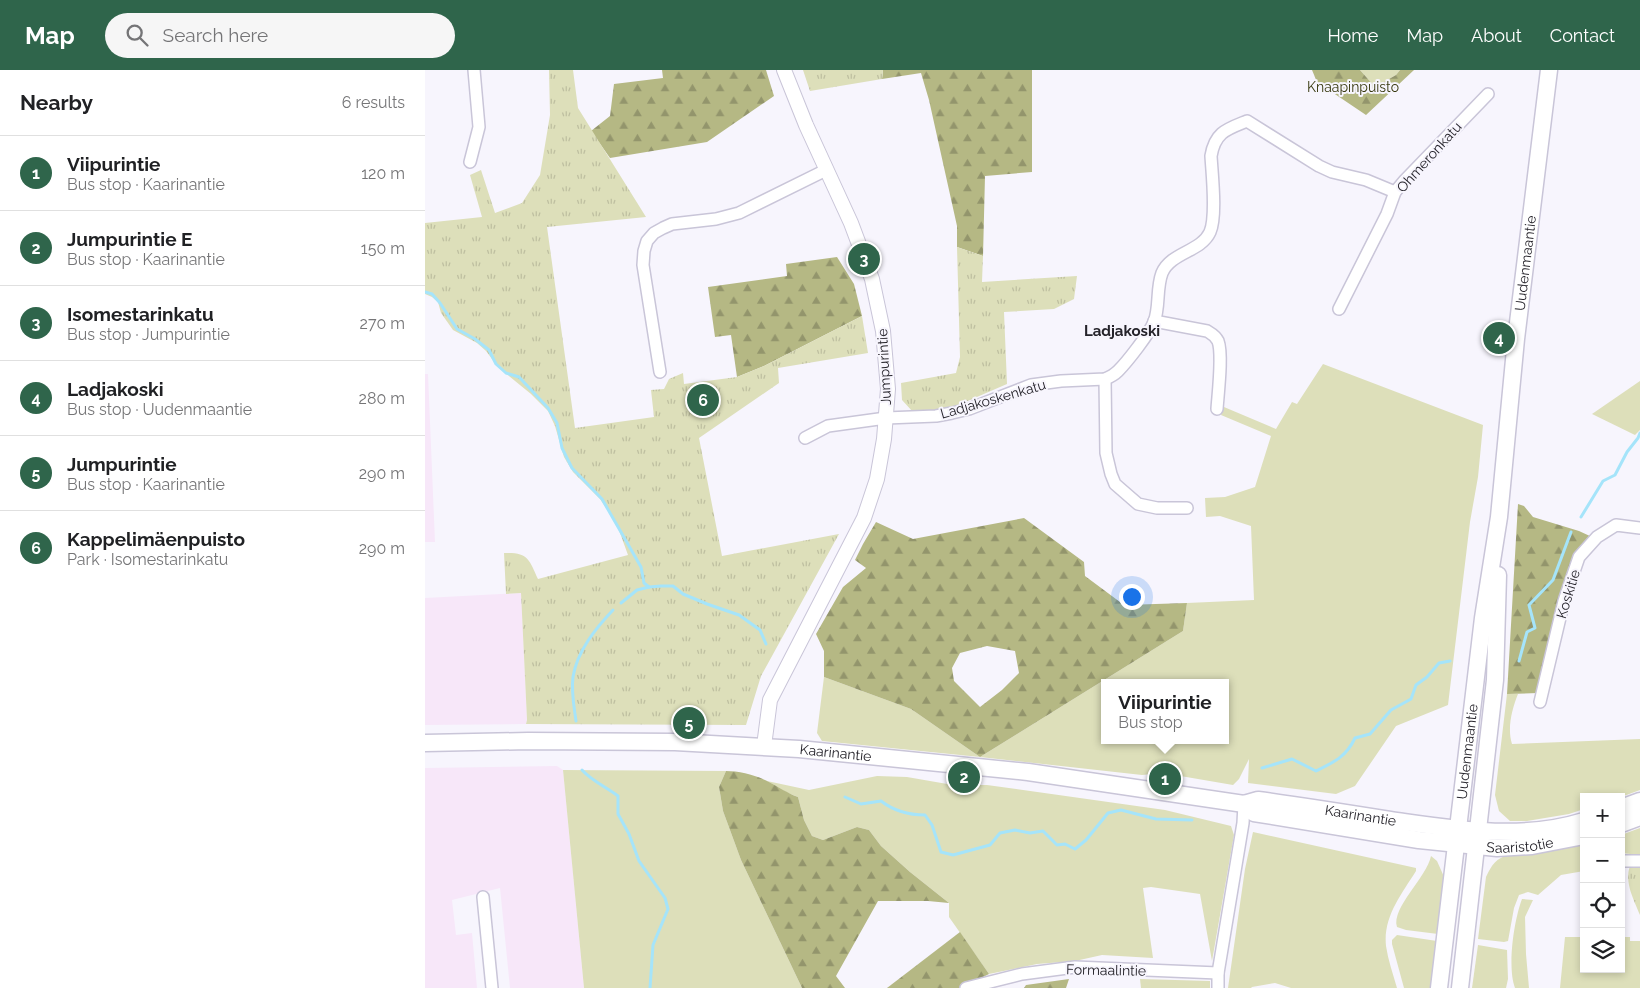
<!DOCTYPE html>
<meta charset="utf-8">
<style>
body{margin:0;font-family:Raleway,sans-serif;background:#f6f6f6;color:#202124}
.controls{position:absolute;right:15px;bottom:15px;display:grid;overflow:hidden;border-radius:0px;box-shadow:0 2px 8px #0003}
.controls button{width:45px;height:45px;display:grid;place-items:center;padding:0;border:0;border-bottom:1px solid #e0e0e0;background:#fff;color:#202124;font:25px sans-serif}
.you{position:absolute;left:706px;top:526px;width:18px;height:18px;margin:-12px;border:4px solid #fff;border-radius:50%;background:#1a73e8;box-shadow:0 0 0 8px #1a73e833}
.badge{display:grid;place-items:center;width:32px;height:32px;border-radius:50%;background:#2f654b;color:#fff;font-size:16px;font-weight:700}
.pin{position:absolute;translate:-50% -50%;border:2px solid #fff;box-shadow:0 1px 5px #0006}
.popup{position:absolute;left:676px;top:609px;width:128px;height:65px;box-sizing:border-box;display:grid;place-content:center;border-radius:0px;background:#fff;filter:drop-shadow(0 1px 4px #0005);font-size:16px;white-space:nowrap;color:#757577}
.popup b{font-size:19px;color:#202124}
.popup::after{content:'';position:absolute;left:50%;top:100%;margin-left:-10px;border:10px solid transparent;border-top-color:#fff}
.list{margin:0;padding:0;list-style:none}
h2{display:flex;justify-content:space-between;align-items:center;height:65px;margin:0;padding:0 20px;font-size:21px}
h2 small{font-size:16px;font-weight:400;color:#757577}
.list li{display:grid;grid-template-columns:32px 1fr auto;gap:15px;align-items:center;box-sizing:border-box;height:75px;padding:0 20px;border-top:1px solid #e0e0e0}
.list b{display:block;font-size:19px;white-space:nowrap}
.list p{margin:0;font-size:16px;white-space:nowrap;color:#757577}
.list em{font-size:16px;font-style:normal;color:#757577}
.icon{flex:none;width:28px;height:28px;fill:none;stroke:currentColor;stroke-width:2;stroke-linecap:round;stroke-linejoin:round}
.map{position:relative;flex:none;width:1215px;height:918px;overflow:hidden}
header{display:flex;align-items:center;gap:30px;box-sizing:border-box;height:70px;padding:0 25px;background:#2f654b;color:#fff}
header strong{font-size:24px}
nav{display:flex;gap:28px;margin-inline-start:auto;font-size:18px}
.search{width:350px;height:45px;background:#f6f6f6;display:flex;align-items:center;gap:12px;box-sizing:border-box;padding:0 18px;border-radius:28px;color:#757577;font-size:19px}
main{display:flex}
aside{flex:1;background:#fff}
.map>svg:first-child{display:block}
</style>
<header>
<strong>Map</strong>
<div class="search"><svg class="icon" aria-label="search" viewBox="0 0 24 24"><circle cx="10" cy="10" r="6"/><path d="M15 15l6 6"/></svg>Search here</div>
<nav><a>Home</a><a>Map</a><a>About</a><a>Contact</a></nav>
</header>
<main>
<aside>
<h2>Nearby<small>6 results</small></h2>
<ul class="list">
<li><span class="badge">1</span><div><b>Viipurintie</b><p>Bus stop · Kaarinantie</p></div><em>120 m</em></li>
<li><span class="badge">2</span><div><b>Jumpurintie E</b><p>Bus stop · Kaarinantie</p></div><em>150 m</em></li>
<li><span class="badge">3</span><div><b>Isomestarinkatu</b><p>Bus stop · Jumpurintie</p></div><em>270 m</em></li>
<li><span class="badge">4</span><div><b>Ladjakoski</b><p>Bus stop · Uudenmaantie</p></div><em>280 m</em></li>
<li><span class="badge">5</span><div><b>Jumpurintie</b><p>Bus stop · Kaarinantie</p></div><em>290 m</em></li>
<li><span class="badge">6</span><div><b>Kappelimäenpuisto</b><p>Park · Isomestarinkatu</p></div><em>290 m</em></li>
</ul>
</aside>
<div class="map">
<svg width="1215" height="918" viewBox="0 0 1215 918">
<defs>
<pattern id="forest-firs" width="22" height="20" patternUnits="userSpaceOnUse" patternTransform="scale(1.25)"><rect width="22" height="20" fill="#b5b884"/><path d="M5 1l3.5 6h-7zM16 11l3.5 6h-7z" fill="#93956c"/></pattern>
<pattern id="park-tufts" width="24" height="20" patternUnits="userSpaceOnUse" patternTransform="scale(1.25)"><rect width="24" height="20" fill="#dddfba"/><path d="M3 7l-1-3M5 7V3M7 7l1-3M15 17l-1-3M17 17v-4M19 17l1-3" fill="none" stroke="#bebfa0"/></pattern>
</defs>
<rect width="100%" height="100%" fill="#f7f5fd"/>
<g fill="#f7e7f9">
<polygon points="0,304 3,304 10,472 0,472"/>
<polygon points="96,523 102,650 101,654 0,655 0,528"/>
<polygon points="132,696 138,700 159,918 85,918 75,818 27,830 31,865 47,863 52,918 0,918 0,698"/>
</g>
<g fill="#dddfba" fill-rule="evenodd">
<polygon points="935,0 975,0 971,5 950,17"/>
<path d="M898,294L1058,355L1053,407L1045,452L1023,635L971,656L930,716L911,724L823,713L824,689L814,709L808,715L738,703L717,705L555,687L397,671L392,663L399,607L486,639L555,687L758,561L762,533L829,530L826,456L795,446L781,447L780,428L800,427L830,417L846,366L796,345L799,337L851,359L867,332L872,334ZM680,613H800V670H680Z"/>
<polygon points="1215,311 1215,360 1210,365 1167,344"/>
<path d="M1082,624H1093C1087,639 1082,658 1087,674L1215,669V720L1196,727H1159V739L1144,744L1102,751H1085L1074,741L1070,725Z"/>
<polygon points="138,700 301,701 294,717 298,741 316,790 377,918 159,918"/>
<polygon points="452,706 482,707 528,715 562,715 740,740 806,756 809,765 787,891 775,824 726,817 718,818 728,888 677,885 650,891 612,894 564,904 524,847 524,833 485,802 456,776 444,760 432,757 398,770 387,766 379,750 373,727 363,723 342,711 384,720"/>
<polygon points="1215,758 1215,785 1196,783 1196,765"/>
<path d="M828,762L991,798V801C976,825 958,847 961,876C963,890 968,904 972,918H866L850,913L827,917L826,918H803L820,799Z"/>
<path d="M1159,773V801L1136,805L1113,825L1103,822L1094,825L1089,838L1083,871L1079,872L1053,869L1061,807C1067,794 1071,789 1084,784Z"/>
<path d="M1006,786L1012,791L1020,809L1013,864L981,860L972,857C966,838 1002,807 1006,786Z"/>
<path d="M1097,829L1108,830L1100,847L1101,884L1104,918H1090C1082,897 1089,850 1097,829Z"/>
<polygon points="972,865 1012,871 1006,918 979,918 967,874 967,870"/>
<polygon points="1140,867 1159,867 1159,899 1196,899 1196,867 1205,867 1205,871 1215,871 1215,918 1135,918"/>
<polygon points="1053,875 1082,880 1083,909 1081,918 1047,918"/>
<polygon points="715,909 785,911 785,918 716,918"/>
</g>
<g fill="url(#forest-firs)" fill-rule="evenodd">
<polygon points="237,0 341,0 349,26 282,72 185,88 166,61 185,46 189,14 238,8"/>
<polygon points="458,0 607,0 607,102 560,106 558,186 532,177 532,156 504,30 496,3 457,9"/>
<polygon points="887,0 935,0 950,17 971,5 975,0 989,0 941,45 892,12"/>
<polygon points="412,187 429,214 437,246 339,296 312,307 306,265 290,267 283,217 362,206 361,194"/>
<polygon points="1093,434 1099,436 1108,447 1154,461 1167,467 1113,623 1082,624"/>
<path d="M599,448L659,492L660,506L699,535L762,533L758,561L555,687L486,639L399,607V581L391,564L418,517L441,498L430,490L438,474L451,452L488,469ZM562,576L590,581L594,603L577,620L555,637L529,611L527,598L535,583Z"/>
<path d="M301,701C315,701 331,705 344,712C354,717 362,723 373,727L379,750L387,766L398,770L432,757L444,760L456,776L485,802L524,833L503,831H453L411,906L420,918H377L316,790L298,741L294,717Z"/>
<polygon points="535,862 564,904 536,918 462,918"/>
<polygon points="644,909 641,918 599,918 601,915"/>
</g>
<g fill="url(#park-tufts)">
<path d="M124,0H148L153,38L221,147L122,157L150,358L229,347L226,320L239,319L244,309L258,303L259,314L312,307L339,296L437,246L443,283L353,298L354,313L274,368L297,486L414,464L336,606L321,655L101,654L102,650L96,523L81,524L79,483C103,482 104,489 113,509L203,485L195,463L189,449L175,429L148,402L139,387L130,356L123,341L106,324L73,297L61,281L52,273L28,260L16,243L13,232L7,227L0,224V153L57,147L45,105L56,100L70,143L97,133L115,105L125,45Z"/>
<polygon points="378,0 458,0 457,9 385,21"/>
<polygon points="532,177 558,186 557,212 652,206 649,229 629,239 579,242 582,314 524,339 488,342 477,330 476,313 531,303 535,287"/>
<path d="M1205,796L1215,797V845C1209,830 1199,812 1205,796Z"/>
</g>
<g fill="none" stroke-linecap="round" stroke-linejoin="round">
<g stroke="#a5e4fa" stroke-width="3">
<polyline points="0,222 7,224 15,233 32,259 50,269 64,280 71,294 81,303 94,307 123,338 132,353 137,378 147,398 177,429 216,497 219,513 224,517 236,516 248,516 258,524 282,534 314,545 335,560 341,574"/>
<polyline points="1156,447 1178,411 1190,405 1202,382 1213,368 1215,363"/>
<polyline points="196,533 212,520 224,517"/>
<polyline points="1094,591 1102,562 1110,558 1104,535 1128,510 1146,462"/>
<path d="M151,651C149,636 146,622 148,607C152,581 171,558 188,540"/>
<path d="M837,698L867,689L891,701C909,692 921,687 930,668L945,664L966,640L986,629L991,615L1002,607L1014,593L1025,591"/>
<path d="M157,700C167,711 181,717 193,726V744L204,764L214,791L240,828L243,839L228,875L225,918"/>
<path d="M420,727L436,734L456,731C469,741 483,745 500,745L507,755L516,782L528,785L565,775L575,763L590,760L605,763L618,761L632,775L640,774L650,779L661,770L683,743L696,740L731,749L767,750"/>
</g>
<defs>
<g id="minor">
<polyline points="45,92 54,57 49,0"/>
<polyline points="914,239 962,144 970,122 980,110 1063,24"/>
<path d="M729,251L782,261C787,264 790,265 793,271C798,284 793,324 792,339"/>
<polyline points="235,302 218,195 219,181 222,171 229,163 238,158 247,154 291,149 314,143 401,100"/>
<polyline points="680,309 681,383 686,404 690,414 713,434 732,438 762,438"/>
<path d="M380,368L403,356L461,348L511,346L527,343L544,339L606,315L636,311L680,309C685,307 689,305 693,301C702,292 724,264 729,252C735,237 731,219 737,203C746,182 776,182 785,162C792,146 787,104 786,86C790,62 802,59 822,51L894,96L907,102L941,110L970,122"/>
<polyline points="1115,632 1139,531 1154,487 1172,467 1191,455 1215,458"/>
<polyline points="1196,791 1215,791"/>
<polyline points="58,827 67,918"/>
<polyline points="541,918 597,904 650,897 793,903"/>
<polyline points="793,918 793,903 818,753 819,734"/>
</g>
<polyline id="tertiary" points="339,676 345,630 439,448 452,409 459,369 463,319 458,261 447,209 426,153 381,55 359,0"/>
<g id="secondary">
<path id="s1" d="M0,673L103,671L250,672L374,679L603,702L819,734L833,730C877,736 921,743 965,750C1029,759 1095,771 1159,751"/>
<path id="s2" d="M819,734L829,743L994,770L1072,778L1107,776L1159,766"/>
<polyline points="1196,738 1215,731"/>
<polyline points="1196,754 1215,747"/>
<path id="s3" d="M1014,918L1058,548L1074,447L1091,269L1124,0"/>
<polyline points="1035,918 1070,610 1073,505"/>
</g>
</defs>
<use href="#minor" stroke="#c9c5d8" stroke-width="14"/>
<use href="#tertiary" stroke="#c9c5d8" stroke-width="16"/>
<use href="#secondary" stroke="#c9c5d8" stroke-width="19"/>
<use href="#minor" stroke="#fff" stroke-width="11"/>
<use href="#tertiary" stroke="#fff" stroke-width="14"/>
<use href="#secondary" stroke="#fff" stroke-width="16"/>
</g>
<g text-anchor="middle" stroke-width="4" stroke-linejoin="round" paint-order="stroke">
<g font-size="14" fill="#37380e" stroke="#f7f5fd">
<text x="928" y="22">Knaapinpuisto</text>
</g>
<g font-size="14" fill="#25232a" stroke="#f7f5fd">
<text transform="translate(1004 87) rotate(-48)" y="5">Ohmeronkatu</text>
<text dy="5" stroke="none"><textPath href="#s3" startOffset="730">Uudenmaantie</textPath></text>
<text transform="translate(459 297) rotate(-93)" y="5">Jumpurintie</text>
<text transform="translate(568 329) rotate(-16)" y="5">Ladjakoskenkatu</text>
<text transform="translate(1143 524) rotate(-73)" y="5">Koskitie</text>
<text dy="5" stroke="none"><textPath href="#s3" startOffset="238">Uudenmaantie</textPath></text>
<text dy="5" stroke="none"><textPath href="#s1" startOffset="411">Kaarinantie</textPath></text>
<text dy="5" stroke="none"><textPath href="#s1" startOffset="941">Kaarinantie</textPath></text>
<text dy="5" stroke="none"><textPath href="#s2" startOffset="282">Saaristotie</textPath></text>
<text transform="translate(681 900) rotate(1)" y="5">Formaalintie</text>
</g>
<g font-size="15" font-weight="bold" fill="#25232a" stroke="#f7f5fd">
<text x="697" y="266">Ladjakoski</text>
</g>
</g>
</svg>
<div class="controls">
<button>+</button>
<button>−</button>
<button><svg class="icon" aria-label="locate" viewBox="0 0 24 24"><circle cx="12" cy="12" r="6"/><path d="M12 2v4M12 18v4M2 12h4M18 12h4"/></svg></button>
<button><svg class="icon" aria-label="layers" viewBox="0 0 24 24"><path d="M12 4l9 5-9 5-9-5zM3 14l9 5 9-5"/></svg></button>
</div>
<div class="you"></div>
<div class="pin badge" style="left:740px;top:709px">1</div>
<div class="popup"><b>Viipurintie</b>Bus stop</div>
<div class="pin badge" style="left:539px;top:707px">2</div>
<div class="pin badge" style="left:439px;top:189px">3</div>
<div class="pin badge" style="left:1074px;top:268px">4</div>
<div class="pin badge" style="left:264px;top:653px">5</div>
<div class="pin badge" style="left:278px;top:330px">6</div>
</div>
</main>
